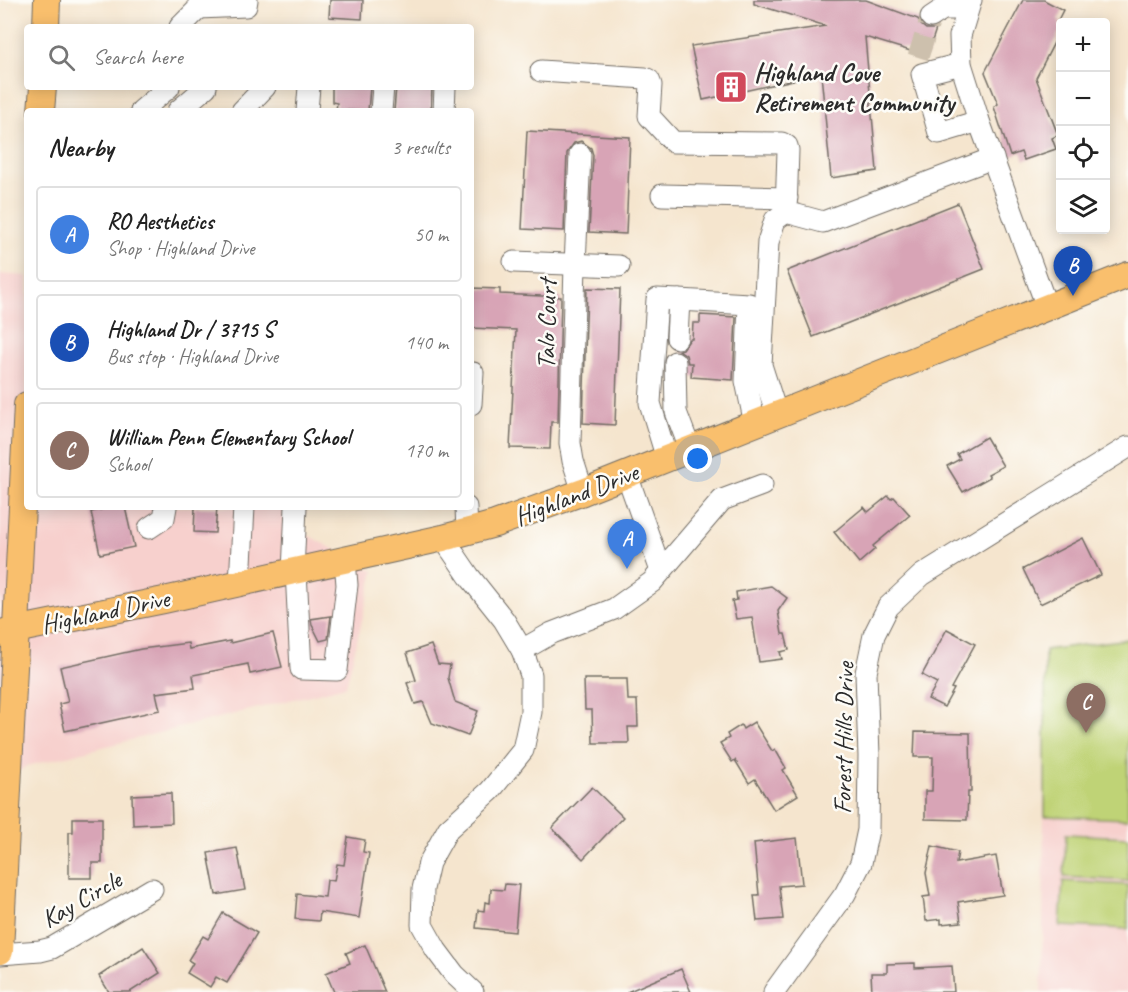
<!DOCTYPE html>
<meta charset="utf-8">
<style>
body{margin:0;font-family:Caveat,sans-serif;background:#f2f2f2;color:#222}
.controls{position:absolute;right:18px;top:18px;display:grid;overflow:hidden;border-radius:6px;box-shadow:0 3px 15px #0003}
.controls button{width:54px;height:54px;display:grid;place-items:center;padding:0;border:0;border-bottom:2px solid #e0e0e0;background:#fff;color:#222;font:30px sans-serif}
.you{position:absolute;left:698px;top:459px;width:21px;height:21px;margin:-15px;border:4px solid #fff;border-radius:50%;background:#1a73e8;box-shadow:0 0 0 9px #1a73e833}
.badge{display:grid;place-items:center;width:39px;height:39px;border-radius:50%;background:#d1495b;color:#fff;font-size:20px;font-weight:700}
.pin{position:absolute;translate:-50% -50px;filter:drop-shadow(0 2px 3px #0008)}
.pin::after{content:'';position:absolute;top:32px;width:21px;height:18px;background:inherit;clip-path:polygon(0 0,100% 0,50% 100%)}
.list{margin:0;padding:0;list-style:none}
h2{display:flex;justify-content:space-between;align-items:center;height:78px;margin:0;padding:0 24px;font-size:26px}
h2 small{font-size:20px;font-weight:400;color:#767676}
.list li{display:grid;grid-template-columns:39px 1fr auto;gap:18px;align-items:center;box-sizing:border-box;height:96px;margin:0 12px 12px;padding:0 12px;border:2px solid #e0e0e0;border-radius:6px}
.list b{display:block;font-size:22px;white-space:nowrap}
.list p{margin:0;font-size:20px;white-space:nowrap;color:#767676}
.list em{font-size:20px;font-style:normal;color:#767676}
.icon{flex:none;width:33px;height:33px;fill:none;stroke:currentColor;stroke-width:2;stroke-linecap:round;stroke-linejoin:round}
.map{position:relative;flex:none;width:1128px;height:992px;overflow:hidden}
.search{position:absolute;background:#fff;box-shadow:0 3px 15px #0003;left:24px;top:24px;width:450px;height:66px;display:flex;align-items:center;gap:15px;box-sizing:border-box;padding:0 21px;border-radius:6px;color:#767676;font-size:22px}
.panel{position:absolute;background:#fff;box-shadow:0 3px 15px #0003;left:24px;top:108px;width:450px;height:402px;border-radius:6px}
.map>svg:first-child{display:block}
</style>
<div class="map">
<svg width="1128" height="992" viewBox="0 0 1128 992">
<rect width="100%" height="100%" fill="#fdfcf7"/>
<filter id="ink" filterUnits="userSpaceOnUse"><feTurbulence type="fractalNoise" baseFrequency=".0167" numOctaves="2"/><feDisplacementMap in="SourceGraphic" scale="12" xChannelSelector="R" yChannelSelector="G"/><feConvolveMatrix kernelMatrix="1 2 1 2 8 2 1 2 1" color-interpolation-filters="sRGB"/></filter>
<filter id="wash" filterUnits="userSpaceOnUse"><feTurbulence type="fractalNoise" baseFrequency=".008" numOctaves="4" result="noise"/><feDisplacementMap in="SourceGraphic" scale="24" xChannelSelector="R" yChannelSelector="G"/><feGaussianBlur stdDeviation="1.35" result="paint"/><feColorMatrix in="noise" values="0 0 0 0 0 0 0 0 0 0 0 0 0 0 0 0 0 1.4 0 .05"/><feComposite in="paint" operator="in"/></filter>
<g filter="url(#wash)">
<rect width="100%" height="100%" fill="#f5e5ce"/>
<g fill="#f7d0cd">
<polygon points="0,274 27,276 27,507 301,507 300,531 374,571 346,686 27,766 0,783"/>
<polygon points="1128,639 1128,992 1041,992 1043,933 1045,650"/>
</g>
<g fill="#bfd376" stroke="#757f50" stroke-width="1.5">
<polygon points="1128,639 1128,819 1045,816 1045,650"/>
<polygon points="1066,834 1128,837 1128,881 1064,877"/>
<polygon points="1063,881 1128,885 1128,929 1060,926"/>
</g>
<g id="blocks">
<g fill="#d8a4b6">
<polygon points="330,0 363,0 362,19 329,17"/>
<polygon points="754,0 866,0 918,19 921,25 926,29 936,29 927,56 865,37 877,171 831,178 821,74 703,100 691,46 826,26 754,4"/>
<polygon points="1023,0 1044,0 1063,10 1058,20 1063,22 1060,22 1060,31 1036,78 1058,135 1052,138 1056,149 1024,160 1021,152 1010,156 994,107 998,104 985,72"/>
<polygon points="332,87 370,87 368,111 336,110 337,103 332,102"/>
<polygon points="396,87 432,87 431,111 394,111"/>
<polygon points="527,131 630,137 626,234 589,232 593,155 591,148 581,141 574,143 567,153 564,231 522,229"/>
<polygon points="958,203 984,269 813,337 787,271"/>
<polygon points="471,288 500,289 500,294 561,297 558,422 551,422 550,449 510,448 516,330 471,328"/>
<polygon points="587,288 620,289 615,425 583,423"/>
<polygon points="700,315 736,317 733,380 691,377 692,363 688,363 686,355 679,350 683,349 690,339 692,339 693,323 700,323"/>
<polygon points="986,437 1003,466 988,474 990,477 963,492 947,466 960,459 957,454"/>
<polygon points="888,496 891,499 894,497 910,515 873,546 875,549 859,563 834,532 864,507 868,512"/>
<polygon points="112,507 125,507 134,547 100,554 91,512"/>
<polygon points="195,507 217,507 215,533 194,532"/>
<polygon points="1083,538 1101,575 1040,604 1023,569"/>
<polygon points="771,586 787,598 778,611 782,634 785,634 789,650 780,652 782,659 759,662 752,617 736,619 732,601 737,600 736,592"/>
<polygon points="331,616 328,639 320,641 312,625 311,619"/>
<polygon points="947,629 975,644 951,688 954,689 944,707 928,699 937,683 922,675"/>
<polygon points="273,633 282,667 250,674 248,664 193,675 195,688 156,693 160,710 65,731 59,704 68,702 60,667 141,649 188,643 189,649 230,641 230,643"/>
<polygon points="431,645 438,664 450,665 448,678 455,702 478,711 468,736 432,723 423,702 415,704 407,683 416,680 407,653"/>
<polygon points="584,679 627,679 628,700 637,700 638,727 628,727 629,743 593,743 592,710 585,710"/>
<polygon points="754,722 772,751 775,749 786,768 783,770 798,795 774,810 755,779 749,783 735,760 732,762 720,743 729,738 727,734 741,725 743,729"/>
<polygon points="915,732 970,733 971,792 968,792 967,820 925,819 925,791 932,791 933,757 914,757"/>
<polygon points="592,787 623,817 583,859 552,828"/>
<polygon points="171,793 172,823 133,825 132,795"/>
<polygon points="73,818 102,818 102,863 92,863 92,878 69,878 69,832 73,832"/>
<polygon points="348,837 365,840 363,852 369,853 359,918 320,912 319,921 295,919 297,894 325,897 327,880 334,881 337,864 344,865"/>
<polygon points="797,838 802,884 779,886 783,919 757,921 754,895 759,895 754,843"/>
<polygon points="932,846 958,852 956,863 996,856 1003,895 958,902 961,922 941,924 941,919 926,921 923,897 930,896 926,873"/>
<polygon points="237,848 245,890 216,895 208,853"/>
<polygon points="505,884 519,885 515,932 476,928 478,910 484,911 485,902 490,903 491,889 504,890"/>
<polygon points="223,913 257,933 227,983 216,977 210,987 187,973 193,963 188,960 203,936 208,939"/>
<polygon points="365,945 385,992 334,992 326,973 350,963 346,953"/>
<polygon points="143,947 160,973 130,992 109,992 99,976"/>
<polygon points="915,963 915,968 952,966 954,992 872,992 871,973 887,973 887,964"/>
<polygon points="681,969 691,992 627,992"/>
</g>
</g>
</g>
<g filter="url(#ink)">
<use href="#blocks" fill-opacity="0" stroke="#726c64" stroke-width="1.5"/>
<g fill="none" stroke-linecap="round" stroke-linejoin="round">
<polyline stroke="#cdc0ad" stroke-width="21" stroke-dasharray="21 10" stroke-linecap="butt" points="918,57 931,17"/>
<defs>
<g id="minor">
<polyline points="971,0 960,36 961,64 979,121 1047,307"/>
<polyline points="199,8 246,6 247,0"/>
<polyline points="931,17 943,9 967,9"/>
<polyline points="180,27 199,8 199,0"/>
<polyline points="961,64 922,74 939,133 979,121"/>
<polyline points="541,71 645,78 649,80 651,85 649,116 673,142 782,143 787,146 788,150 786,212 823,222 993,158"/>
<polyline points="141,111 169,87"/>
<polyline points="178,111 206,87"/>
<polyline points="242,111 265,87"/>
<polyline points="307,111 309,87"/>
<polyline points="381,111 383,87"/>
<polyline points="444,111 445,87"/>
<polyline points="580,154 575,265 570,443 573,461 583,492"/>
<polyline points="662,195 787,198"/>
<polyline points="514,262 619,266"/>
<polyline points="677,338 679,300 749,304 746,381 755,424"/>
<polyline points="675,362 676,412 690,449"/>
<polyline points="471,404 473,373"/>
<polyline points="777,415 761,365 768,242 775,220 786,212"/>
<polyline points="667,459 650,403 657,299 679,300"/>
<polyline points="627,475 661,571"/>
<polyline points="466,507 467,532"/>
<polyline points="149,528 164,518 166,507"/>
<polyline points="443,538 469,576 504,620 522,650 531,675 531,712 523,750 490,791 448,829 429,863 423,889 422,925 436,950 454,974 473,992"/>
<polyline points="293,571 296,507"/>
<polyline points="296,571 301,669 337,670 347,585 345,560"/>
<polyline points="240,583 244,507"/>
<polyline points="522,650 552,633 614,609 652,582 722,500 762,485"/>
<polyline points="0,954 40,951 52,948 152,889"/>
<polyline points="774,992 845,894 861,863 868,830 869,756 866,673 874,635 888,607 922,575 1128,447"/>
</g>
<g id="major">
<polyline points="46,27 47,0"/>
<polyline points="41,111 43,87"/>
<polyline points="0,633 164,600 443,538 495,524 583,492 1128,275"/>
<polyline points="0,951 27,405"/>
</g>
</defs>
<use href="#minor" stroke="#726c64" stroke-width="23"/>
<use href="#major" stroke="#726c64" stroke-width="28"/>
<use href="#minor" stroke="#fff" stroke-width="21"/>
<use href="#major" stroke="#f9bf6d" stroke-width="26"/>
</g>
</g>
<defs>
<symbol id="building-square" viewBox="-11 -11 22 22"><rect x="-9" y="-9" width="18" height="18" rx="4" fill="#d1495b" stroke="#fdfcf7"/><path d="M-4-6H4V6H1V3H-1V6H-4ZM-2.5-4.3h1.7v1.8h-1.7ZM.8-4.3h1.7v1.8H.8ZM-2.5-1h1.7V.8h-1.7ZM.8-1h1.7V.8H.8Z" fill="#fff"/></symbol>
</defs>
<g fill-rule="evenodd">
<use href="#building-square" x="712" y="68" width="38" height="38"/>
</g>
<g text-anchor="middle" stroke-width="5" stroke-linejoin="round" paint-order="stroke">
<g font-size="26" font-weight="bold" fill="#2b2b2b" stroke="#fdfcf7" text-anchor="start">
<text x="754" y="81">Highland Cove<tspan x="754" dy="30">Retirement Community</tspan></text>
</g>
<g font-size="26" fill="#2b2b2b" stroke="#fdfcf7">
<text transform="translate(546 324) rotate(-89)" y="9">Talo Court</text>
<text transform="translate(576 494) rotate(-21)" y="9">Highland Drive</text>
<text transform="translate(105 611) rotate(-12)" y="9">Highland Drive</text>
<text transform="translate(843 738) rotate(-89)" y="9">Forest Hills Drive</text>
<text transform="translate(81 899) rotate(-30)" y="9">Kay Circle</text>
</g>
</g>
</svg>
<div class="controls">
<button>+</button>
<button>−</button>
<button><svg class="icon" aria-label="locate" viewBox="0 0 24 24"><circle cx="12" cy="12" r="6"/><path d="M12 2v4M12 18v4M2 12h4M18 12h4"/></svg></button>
<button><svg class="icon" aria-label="layers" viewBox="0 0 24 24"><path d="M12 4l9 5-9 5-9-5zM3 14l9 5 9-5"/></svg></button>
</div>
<div class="you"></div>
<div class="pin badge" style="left:627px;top:569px;background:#3f7fe0">A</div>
<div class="pin badge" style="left:1073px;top:296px;background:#1a4fb4">B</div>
<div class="pin badge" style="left:1086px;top:733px;background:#8d6e63">C</div>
<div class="search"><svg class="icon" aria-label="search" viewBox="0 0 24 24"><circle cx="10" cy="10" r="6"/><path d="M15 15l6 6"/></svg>Search here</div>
<section class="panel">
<h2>Nearby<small>3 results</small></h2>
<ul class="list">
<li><span class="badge" style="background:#3f7fe0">A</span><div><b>RO Aesthetics</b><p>Shop · Highland Drive</p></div><em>50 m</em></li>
<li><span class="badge" style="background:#1a4fb4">B</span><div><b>Highland Dr / 3715 S</b><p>Bus stop · Highland Drive</p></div><em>140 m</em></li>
<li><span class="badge" style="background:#8d6e63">C</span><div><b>William Penn Elementary School</b><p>School</p></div><em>170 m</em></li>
</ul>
</section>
</div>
